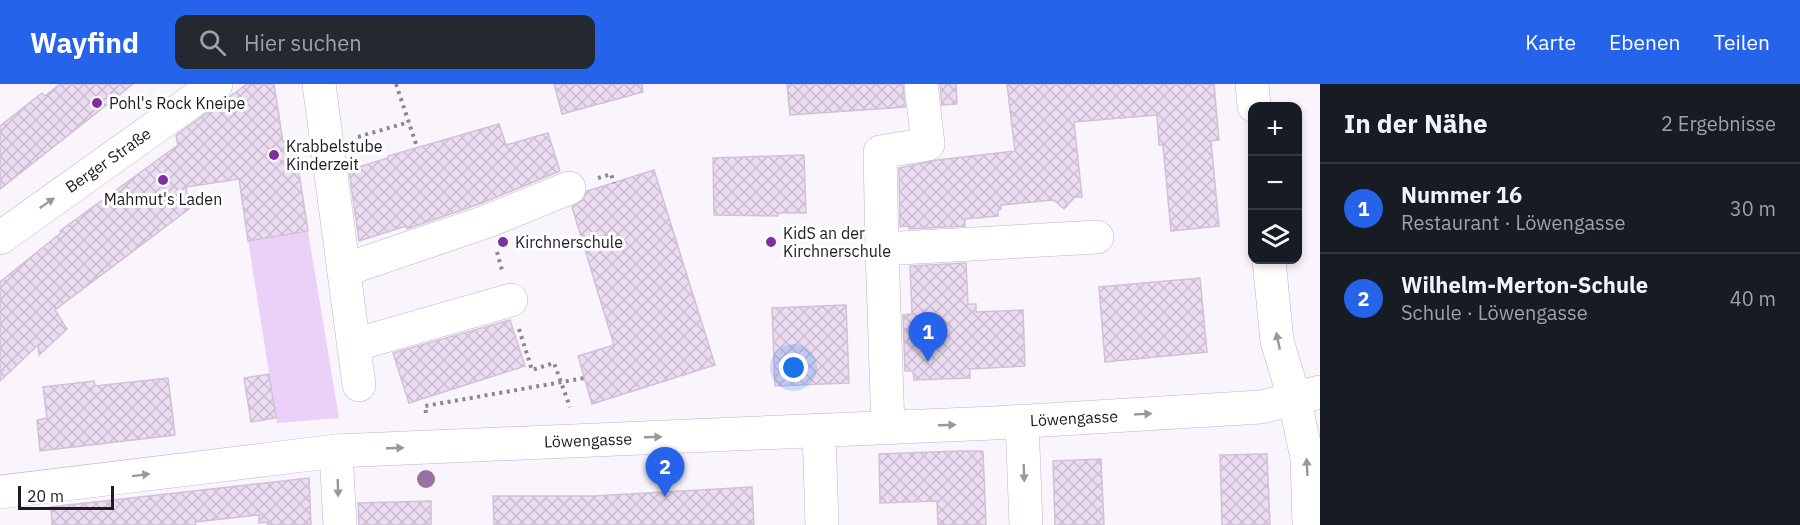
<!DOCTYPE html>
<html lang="de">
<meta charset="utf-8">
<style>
body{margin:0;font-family:"IBM Plex Sans",sans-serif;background:#242831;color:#f1f3f6}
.controls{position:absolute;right:18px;top:18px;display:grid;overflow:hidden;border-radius:12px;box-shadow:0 3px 9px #0003}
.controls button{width:54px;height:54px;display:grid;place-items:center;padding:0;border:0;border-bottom:2px solid #363941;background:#171b24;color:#f1f3f6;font:30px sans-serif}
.scale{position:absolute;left:18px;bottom:15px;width:96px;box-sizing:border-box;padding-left:6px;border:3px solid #1f1921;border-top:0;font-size:16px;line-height:21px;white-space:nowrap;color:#1f1921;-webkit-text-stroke:4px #fff;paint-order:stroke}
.you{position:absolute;left:794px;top:284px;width:21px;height:21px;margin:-15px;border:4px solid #fff;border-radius:50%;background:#1a73e8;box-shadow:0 0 0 9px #1a73e833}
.badge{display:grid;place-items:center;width:39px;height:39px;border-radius:50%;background:#2563eb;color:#fff;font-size:20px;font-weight:700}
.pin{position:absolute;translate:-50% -50px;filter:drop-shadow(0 2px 3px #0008)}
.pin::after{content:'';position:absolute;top:32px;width:21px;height:18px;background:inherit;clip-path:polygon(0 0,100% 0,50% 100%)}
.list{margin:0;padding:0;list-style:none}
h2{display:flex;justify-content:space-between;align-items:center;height:78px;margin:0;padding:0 24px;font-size:26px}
h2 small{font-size:20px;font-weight:400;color:#9ea1a6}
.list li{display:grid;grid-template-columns:39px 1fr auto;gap:18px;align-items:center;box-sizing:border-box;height:90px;padding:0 24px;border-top:2px solid #363941}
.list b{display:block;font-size:22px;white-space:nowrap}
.list p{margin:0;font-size:20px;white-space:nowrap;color:#9ea1a6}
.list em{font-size:20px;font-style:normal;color:#9ea1a6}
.icon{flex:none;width:33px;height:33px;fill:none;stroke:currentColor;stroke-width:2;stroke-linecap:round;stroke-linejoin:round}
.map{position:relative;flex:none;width:1320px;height:441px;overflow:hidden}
header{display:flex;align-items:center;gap:36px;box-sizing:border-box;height:84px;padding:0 30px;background:#2563eb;color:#fff}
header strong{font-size:28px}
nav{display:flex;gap:33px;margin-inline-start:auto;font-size:21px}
.search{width:420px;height:54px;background:#242831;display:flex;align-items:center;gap:15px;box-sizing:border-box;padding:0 21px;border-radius:12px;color:#9ea1a6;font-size:22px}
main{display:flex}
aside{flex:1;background:#171b24}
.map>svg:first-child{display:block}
</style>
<header>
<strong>Wayfind</strong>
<div class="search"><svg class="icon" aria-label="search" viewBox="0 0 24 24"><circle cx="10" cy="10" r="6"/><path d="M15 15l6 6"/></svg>Hier suchen</div>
<nav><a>Karte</a><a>Ebenen</a><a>Teilen</a></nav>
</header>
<main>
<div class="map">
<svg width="1320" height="441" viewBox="0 0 1320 441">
<defs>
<pattern id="building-cross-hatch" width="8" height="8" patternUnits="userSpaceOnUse" patternTransform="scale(1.5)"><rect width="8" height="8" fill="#ebdcf2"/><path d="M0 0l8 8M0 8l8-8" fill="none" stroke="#c9bccf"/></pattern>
</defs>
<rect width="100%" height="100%" fill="#faf4fd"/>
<polygon fill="#ebd0f7" points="308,147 339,334 277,339 248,156"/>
<g fill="url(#building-cross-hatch)" stroke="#d1c1d7" stroke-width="1.5">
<polygon points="60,0 133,0 0,105 0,42 42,9 45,12"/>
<polygon points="247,0 274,0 283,58 294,57 308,147 248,157 239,95 186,103 189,125 55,226 67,245 39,271 38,261 0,297 0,198 62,148 60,147 178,61 176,51"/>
<polygon points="554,0 642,0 643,8 562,30"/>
<polygon points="787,0 903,0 905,23 790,31"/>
<polygon points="940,0 956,0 957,20 942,21"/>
<polygon points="1007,0 1214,0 1219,56 1211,57 1219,142 1171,147 1163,61 1159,61 1157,31 1074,38 1082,113 1075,113 1064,125 1054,116 1001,121 1001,125 998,126 998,132 965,135 965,142 909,145 909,142 900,143 899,84 937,76 1015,67"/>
<polygon points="499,40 506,61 548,49 560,87 482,119 407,145 406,142 359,157 349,86 388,74 388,72"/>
<polygon points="804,71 806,129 778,129 778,132 714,131 713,74"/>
<polygon points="654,86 715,281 592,320 578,272 614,261 572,123 583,116 587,107"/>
<polygon points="966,179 968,220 976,220 976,228 1023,226 1025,282 970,285 970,294 914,296 913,287 905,287 903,231 912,230 910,182"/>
<polygon points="1200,194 1207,268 1105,278 1099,203"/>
<polygon points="846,221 849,299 775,302 772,224"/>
<polygon points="510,236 525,282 409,319 393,269"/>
<polygon points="269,290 276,334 251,338 244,294"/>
<polygon points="168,294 175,351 40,367 37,336 47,334 43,303 94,297 95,302"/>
<polygon points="959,367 983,367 986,441 938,441 937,417 880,419 879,370"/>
<polygon points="1267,370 1270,441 1222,441 1220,371"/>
<polygon points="1101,375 1104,441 1055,441 1053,377"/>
<polygon points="309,394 311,441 267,441 267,438 259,439 259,431 195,438 196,441 52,441 51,423"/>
<polygon points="752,403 754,441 494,441 493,412 593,412"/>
<polygon points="431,417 431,441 359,441 358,419"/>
</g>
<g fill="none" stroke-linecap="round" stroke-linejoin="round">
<defs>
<g id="minor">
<polyline points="319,0 359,301"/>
<polyline points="1252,0 1254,22"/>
<polyline points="0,154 216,0"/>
<polyline points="882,165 880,68 928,60 921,0"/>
<polyline points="1269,176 1277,257 1294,313 1307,374 1309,441"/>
<polyline points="344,186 488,137 569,104"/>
<polyline points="354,261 511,216"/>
<polyline points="1022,337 1026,441"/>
<polyline points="888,344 882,165 1097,153"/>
<polyline points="819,346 822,441"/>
<polyline points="336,367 340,441"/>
<polyline points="0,408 336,367 994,339 1261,323 1320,308"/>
</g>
</defs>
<use href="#minor" stroke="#c1b2c8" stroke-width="34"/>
<g stroke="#8d878f" stroke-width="4" stroke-dasharray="3 4.5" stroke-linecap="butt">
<polyline points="396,0 417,63"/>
<polyline points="358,53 409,38"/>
<polyline points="598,94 611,90 614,99"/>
<polyline points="497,168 502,186"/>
<polyline points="519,245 532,286 554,279 570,323"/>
<polyline points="426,329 425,322 585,294"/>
</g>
<use href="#minor" stroke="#fff" stroke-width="33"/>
</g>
<circle fill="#9772a3" cx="426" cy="395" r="9"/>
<defs><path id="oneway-solid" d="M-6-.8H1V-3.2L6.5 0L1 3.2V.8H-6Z" transform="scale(1.5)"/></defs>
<g fill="#9a989b">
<use href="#oneway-solid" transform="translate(47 119) rotate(-35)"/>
<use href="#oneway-solid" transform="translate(1278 257) rotate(-102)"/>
<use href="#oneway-solid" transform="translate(1143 330) rotate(-3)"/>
<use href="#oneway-solid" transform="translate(947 341) rotate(-2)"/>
<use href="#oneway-solid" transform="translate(653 353) rotate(-2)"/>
<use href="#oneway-solid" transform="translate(395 364) rotate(-2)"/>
<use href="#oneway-solid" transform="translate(1307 383) rotate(-93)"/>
<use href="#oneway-solid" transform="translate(1024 389) rotate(88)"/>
<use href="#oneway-solid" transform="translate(141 391) rotate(-7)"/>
<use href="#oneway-solid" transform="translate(338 404) rotate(88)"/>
</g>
<g fill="#7f2e9d" stroke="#fff" stroke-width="2">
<circle cx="97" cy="19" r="6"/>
<circle cx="274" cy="71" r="6"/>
<circle cx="163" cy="96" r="6"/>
<circle cx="503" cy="158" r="6"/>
<circle cx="771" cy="158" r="6"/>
</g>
<g text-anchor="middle" stroke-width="6" stroke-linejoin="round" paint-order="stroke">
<g font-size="16" fill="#1f1921" stroke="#fff" text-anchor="start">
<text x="109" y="25">Pohl's Rock Kneipe</text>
<text x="286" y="68">Krabbelstube<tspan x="286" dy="18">Kinderzeit</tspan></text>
<text x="163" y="121" text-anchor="middle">Mahmut's Laden</text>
<text x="783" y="155">KidS an der<tspan x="783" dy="18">Kirchnerschule</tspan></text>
<text x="515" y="164">Kirchnerschule</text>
</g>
<g font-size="16" fill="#1f1921" stroke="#fff">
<text transform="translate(108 76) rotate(-35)" y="6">Berger Straße</text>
<text transform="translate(1074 334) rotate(-3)" y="6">Löwengasse</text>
<text transform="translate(588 356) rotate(-2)" y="6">Löwengasse</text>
</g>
</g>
</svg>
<div class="controls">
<button>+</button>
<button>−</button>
<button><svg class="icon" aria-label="layers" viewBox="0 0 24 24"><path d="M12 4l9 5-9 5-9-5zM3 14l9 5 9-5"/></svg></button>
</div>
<div class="scale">20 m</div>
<div class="you"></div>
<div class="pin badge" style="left:928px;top:278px">1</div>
<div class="pin badge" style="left:665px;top:413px">2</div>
</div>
<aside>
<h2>In der Nähe<small>2 Ergebnisse</small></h2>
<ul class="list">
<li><span class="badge">1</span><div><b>Nummer 16</b><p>Restaurant · Löwengasse</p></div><em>30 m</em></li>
<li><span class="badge">2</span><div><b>Wilhelm-Merton-Schule</b><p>Schule · Löwengasse</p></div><em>40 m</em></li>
</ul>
</aside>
</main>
